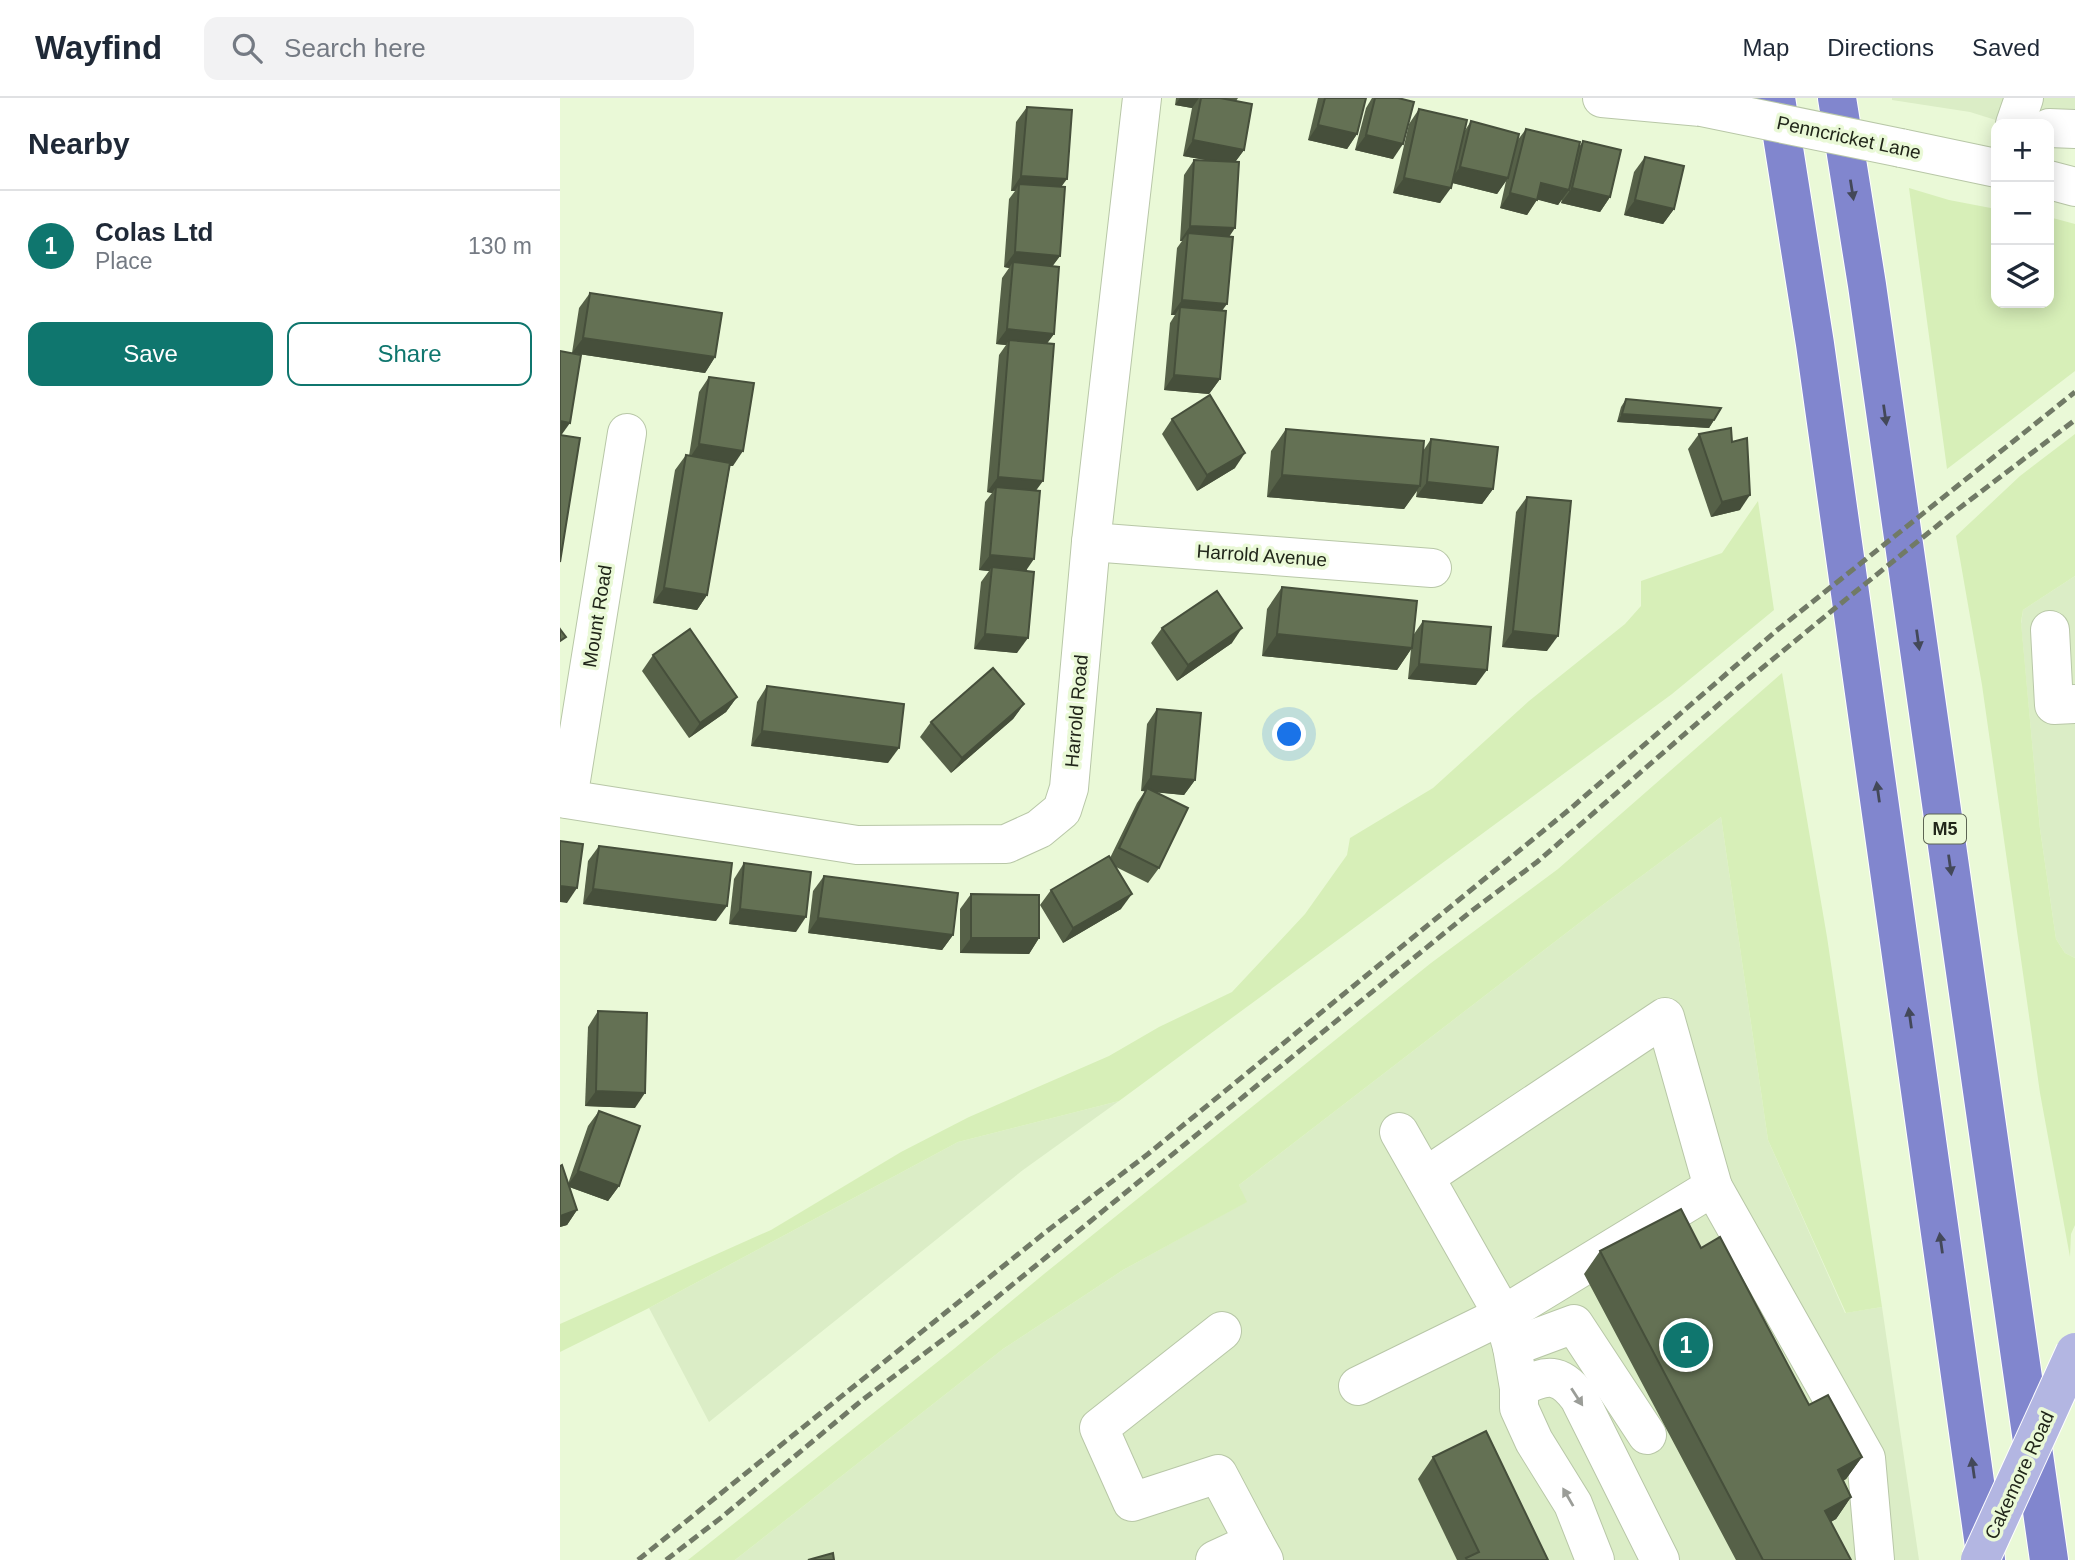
<!DOCTYPE html>
<meta charset="utf-8">
<style>
body{margin:0;font-family:Arial,sans-serif;background:#f2f2f3;color:#1f2937}
.controls{position:absolute;right:21px;top:21px;display:grid;overflow:hidden;border-radius:14px;box-shadow:0 4px 18px #0003}
.controls button{width:63px;height:63px;display:grid;place-items:center;padding:0;border:0;border-bottom:2px solid #e0e1e3;background:#fff;color:#1f2937;font:35px sans-serif}
.you{position:absolute;left:730px;top:637px;width:24px;height:24px;margin:-18px;border:5px solid #fff;border-radius:50%;background:#1a73e8;box-shadow:0 0 0 10px #1a73e833}
.badge{display:grid;place-items:center;width:46px;height:46px;border-radius:50%;background:#0f766e;color:#fff;font-size:23px;font-weight:700}
.pin{position:absolute;translate:-50% -50%;border:4px solid #fff;box-shadow:0 2px 7px #0006}
.list{margin:0;padding:0;list-style:none}
h2{display:flex;justify-content:space-between;align-items:center;height:91px;margin:0;padding:0 28px;font-size:30px}
h2 small{font-size:23px;font-weight:400;color:#747a83}
.list li{display:grid;grid-template-columns:46px 1fr auto;gap:21px;align-items:center;box-sizing:border-box;height:112px;padding:0 28px;border-top:2px solid #e0e1e3}
.list b{display:block;font-size:26px;white-space:nowrap}
.list p{margin:0;font-size:23px;white-space:nowrap;color:#747a83}
.list em{font-size:23px;font-style:normal;color:#747a83}
.actions{display:flex;gap:14px;padding:21px 28px}
.actions a{flex:1;padding:16px 0;border:2px solid #0f766e;border-radius:14px;text-align:center;font-size:24px;color:#0f766e}
.actions .main{background:#0f766e;color:#fff}
.icon{flex:none;width:38px;height:38px;fill:none;stroke:currentColor;stroke-width:2;stroke-linecap:round;stroke-linejoin:round}
.map{position:relative;flex:none;width:1515px;height:1462px;overflow:hidden}
header{display:flex;align-items:center;gap:42px;box-sizing:border-box;height:98px;padding:0 35px;background:#fff;border-bottom:2px solid #e0e1e3}
header strong{font-size:33px}
nav{display:flex;gap:38px;margin-inline-start:auto;font-size:24px}
.search{width:490px;height:63px;background:#f2f2f3;display:flex;align-items:center;gap:18px;box-sizing:border-box;padding:0 24px;border-radius:14px;color:#747a83;font-size:26px}
main{display:flex}
aside{flex:1;background:#fff}
.map>svg:first-child{display:block}
</style>
<header>
<strong>Wayfind</strong>
<div class="search"><svg class="icon" aria-label="search" viewBox="0 0 24 24"><circle cx="10" cy="10" r="6"/><path d="M15 15l6 6"/></svg>Search here</div>
<nav><a>Map</a><a>Directions</a><a>Saved</a></nav>
</header>
<main>
<aside>
<h2>Nearby<small></small></h2>
<ul class="list">
<li><span class="badge">1</span><div><b>Colas Ltd</b><p>Place</p></div><em>130 m</em></li>
</ul>
<div class="actions"><a class="main">Save</a><a>Share</a></div>
</aside>
<div class="map">
<svg width="1515" height="1462" viewBox="0 0 1515 1462">
<rect width="100%" height="100%" fill="#eaf9d7"/>
<g fill="#dbedc6">
<polygon points="1332,0 1515,0 1515,47 1410,14 1332,2"/>
<polygon points="1515,478 1515,860 1505,855 1496,841 1480,731 1461,526 1463,512"/>
<polygon points="1161,719 1208,1042 1285,1215 1322,1209 1359,1462 175,1462 443,1251 563,1172 686,1104 679,1087 1044,806"/>
<polygon points="559,1003 463,1072 149,1324 89,1210 398,1044"/>
</g>
<g fill="#d7efb8">
<polygon points="1349,90 1389,102 1436,111 1436,205 1489,205 1489,119 1515,126 1515,273 1387,371"/>
<polygon points="1515,336 1515,478 1463,512 1461,524 1480,731 1496,841 1505,855 1515,860 1515,1127 1511,1136 1510,1159 1480,995 1422,587 1396,438 1460,378"/>
<polygon points="1198,403 1214,512 1112,596 559,1003 398,1044 89,1210 0,1254 0,1226 211,1132 341,1054 409,1019 549,958 599,929 672,894 745,816 787,757 790,740 873,690 969,603 1065,526 1081,508 1081,483 1162,455"/>
<polygon points="1222,575 1267,839 1322,1209 1286,1215 1208,1042 1161,719 1044,806 679,1087 687,1104 563,1172 443,1251 175,1462 128,1462 395,1250 484,1176 871,865 998,771"/>
</g>
<g fill="none" stroke-linecap="round" stroke-linejoin="round">
<defs>
<g id="minor">
<polyline points="1042,0 1141,9"/>
<polyline points="1455,26 1464,0"/>
<polyline points="1489,30 1515,31"/>
<polyline points="1341,50 1436,70"/>
<polyline points="1489,82 1515,89"/>
<polyline points="531,444 872,470"/>
<polyline points="1490,532 1494,607 1515,606"/>
<polyline points="0,700 297,747 446,746 479,731 502,712 509,690 531,444 582,0"/>
<polyline points="8,701 67,335"/>
<polyline points="865,1079 1105,919 1153,1089"/>
<polyline points="662,1233 539,1330 572,1404 658,1376 694,1444"/>
<polyline points="952,1249 943,1217 1153,1089 1306,1360 1315,1462"/>
<polyline points="798,1288 943,1217 839,1034"/>
<path d="M959,1290C987,1276 1000,1274 1019,1300L1100,1462"/>
<polyline points="655,1462 694,1444 704,1462"/>
<polyline points="1035,1462 1013,1406 974,1343 959,1310 959,1290 952,1249 1014,1226 1087,1337"/>
</g>
<g id="highway">
<polyline points="1216,0 1255,246 1426,1462"/>
<polyline points="1277,0 1307,187 1489,1462"/>
</g>
</defs>
<use href="#minor" stroke="#b8c7a7" stroke-width="40"/>
<use href="#highway" stroke="#fff" stroke-width="40"/>
<use href="#minor" stroke="#fff" stroke-width="38"/>
<use href="#highway" stroke="#8186ce" stroke-width="38"/>
<g stroke="#717a66" stroke-width="5" stroke-dasharray="10 5" stroke-linecap="butt">
<polyline points="78,1462 487,1133 588,1056 1010,711 1216,533 1515,294"/>
<polyline points="106,1462 162,1419 301,1303 409,1222 909,815 977,764 1179,589 1274,511 1393,415 1515,322"/>
</g>
<defs>
<polyline id="minor-bridge" points="1141,9 1341,50"/>
<polyline id="major-bridge" points="1420,1462 1515,1254"/>
</defs>
<use href="#minor-bridge" stroke="#b8c7a7" stroke-width="40" stroke-linecap="butt"/>
<use href="#major-bridge" stroke="#fff" stroke-width="40" stroke-linecap="butt"/>
<use href="#minor-bridge" stroke="#fff" stroke-width="38"/>
<use href="#major-bridge" stroke="#b3b6e2" stroke-width="38"/>
</g>
<g fill="#566148">
<polygon points="616,0 678,0 676,3 684,52 675,64 669,138 662,213 660,281 649,296 604,292 610,225 615,217 611,217 617,150 622,143 620,143 624,77 634,62 652,63 623,58 632,10 615,7"/>
<polygon points="758,0 806,0 797,36 787,51 748,42"/>
<polygon points="812,0 838,0 833,61 795,52 806,10"/>
<polygon points="467,9 501,89 500,158 492,168 494,236 487,245 476,393 457,555 414,551 421,484 429,473 419,472 425,404 432,395 427,394 439,257 446,247 436,246 442,180 449,170 444,169 449,101 455,93 451,93 456,24"/>
<polygon points="859,11 904,34 911,23 957,43 966,31 1019,49 1023,43 1050,99 1040,114 1001,105 1002,101 998,107 977,101 967,117 940,110 946,83 937,96 892,85 880,105 833,95 849,26"/>
<polygon points="1085,59 1114,111 1103,126 1064,117 1074,74"/>
<polygon points="30,195 155,259 145,275 12,255 19,210"/>
<polygon points="149,279 173,368 170,368 147,497 137,512 93,505 115,372 126,357 129,358 139,294"/>
<polygon points="1066,301 1154,322 1149,330 1057,324 1061,309"/>
<polygon points="612,321 675,370 637,393 602,336"/>
<polygon points="726,331 863,353 871,341 933,391 922,406 856,399 857,393 844,411 707,399 711,353"/>
<polygon points="1139,336 1180,412 1151,419 1128,351"/>
<polygon points="967,399 987,553 942,549 956,414"/>
<polygon points="722,489 854,536 863,523 916,587 848,581 851,551 837,572 702,558 707,511"/>
<polygon points="602,530 672,545 617,583 591,545"/>
<polygon points="93,557 177,599 166,614 129,640 82,573"/>
<polygon points="207,588 328,665 191,648 197,604"/>
<polygon points="464,606 453,621 391,675 360,639 371,624"/>
<polygon points="597,611 635,682 624,697 595,694 599,770 588,785 556,769 561,811 503,845 480,807 491,792 550,760 577,705 585,693 581,693 587,626"/>
<polygon points="39,748 156,823 23,806 28,763"/>
<polygon points="184,765 236,834 169,826 174,781"/>
<polygon points="264,778 393,837 382,852 248,835 253,793"/>
<polygon points="411,796 479,840 469,856 400,855 400,811"/>
<polygon points="38,913 75,1010 25,1008 28,929"/>
<polygon points="39,1013 59,1088 48,1103 9,1089 17,1112 7,1127 0,1129 0,1068 8,1086 28,1028"/>
<polygon points="1141,1150 1249,1307 1302,1359 1286,1381 1283,1383 1291,1399 1276,1421 1271,1424 1291,1462 1176,1462 1024,1176 1040,1153"/>
<polygon points="873,1359 988,1462 897,1462 858,1381"/>
</g>
<g fill="#464f3b">
<polygon points="620,0 639,0 632,10 615,7"/>
<polygon points="758,27 797,36 787,51 748,42"/>
<polygon points="806,37 843,46 833,61 795,52"/>
<polygon points="633,42 684,52 673,67 623,58"/>
<polygon points="900,69 948,80 937,96 889,84"/>
<polygon points="461,78 507,81 496,96 459,86 455,93 451,93"/>
<polygon points="844,80 891,90 880,105 833,95"/>
<polygon points="981,85 1009,92 998,107 971,100"/>
<polygon points="1012,90 1050,99 1040,114 1001,105"/>
<polygon points="950,95 977,102 967,117 940,110"/>
<polygon points="1075,102 1114,111 1103,126 1064,117"/>
<polygon points="630,128 675,130 665,145 628,135 622,143 620,143"/>
<polygon points="455,154 500,158 489,173 453,164 449,170 444,169"/>
<polygon points="622,202 667,206 656,221 620,209 615,217 611,217"/>
<polygon points="447,231 494,236 483,251 449,242 446,247 436,246"/>
<polygon points="23,240 155,259 145,275 12,255"/>
<polygon points="614,277 660,281 649,296 604,292"/>
<polygon points="1062,316 1154,322 1149,330 1057,324"/>
<polygon points="0,323 10,325 0,339"/>
<polygon points="139,346 183,353 173,368 129,361"/>
<polygon points="685,355 675,370 637,393 647,377"/>
<polygon points="722,377 860,388 844,411 707,399"/>
<polygon points="438,379 483,383 472,398 436,389 432,395 427,394"/>
<polygon points="867,384 933,391 922,406 856,399"/>
<polygon points="1190,397 1180,412 1151,419 1162,404"/>
<polygon points="430,457 474,461 463,477 432,469 429,473 419,472"/>
<polygon points="104,490 147,497 137,512 93,505"/>
<polygon points="682,530 672,545 617,583 628,567"/>
<polygon points="953,533 998,538 987,553 942,549"/>
<polygon points="425,536 468,540 457,555 414,551"/>
<polygon points="717,536 852,550 837,572 702,558"/>
<polygon points="859,566 927,572 916,587 848,581"/>
<polygon points="177,599 166,614 129,640 140,625"/>
<polygon points="464,606 453,621 391,675 402,660"/>
<polygon points="202,633 339,650 328,665 191,648"/>
<polygon points="591,678 635,682 624,697 581,693"/>
<polygon points="0,788 17,790 7,805 0,804"/>
<polygon points="33,791 167,808 156,823 23,806"/>
<polygon points="572,796 561,811 503,845 513,830"/>
<polygon points="180,811 246,819 236,834 169,826"/>
<polygon points="258,820 393,837 382,852 248,835"/>
<polygon points="411,840 479,840 469,856 400,855"/>
<polygon points="36,993 85,995 75,1010 25,1008"/>
<polygon points="18,1073 59,1088 48,1103 7,1088"/>
<polygon points="17,1112 7,1127 0,1129 0,1118"/>
<polygon points="1302,1359 1286,1381 1262,1394 1278,1372"/>
<polygon points="1291,1399 1276,1421 1249,1435 1265,1413"/>
</g>
<g fill="#647154" stroke="#464f3b" stroke-width="2">
<polygon points="641,0 660,0 692,6 684,52 633,42"/>
<polygon points="765,0 806,0 797,36 758,27"/>
<polygon points="815,0 838,0 854,4 843,46 806,37"/>
<polygon points="467,9 512,12 507,81 461,78"/>
<polygon points="859,11 907,22 891,90 844,80"/>
<polygon points="911,23 959,36 948,80 900,69"/>
<polygon points="966,31 1020,44 1009,92 981,85 977,102 950,95"/>
<polygon points="1023,43 1061,52 1050,99 1012,90"/>
<polygon points="1085,59 1124,68 1114,111 1075,102"/>
<polygon points="634,62 679,64 675,130 630,128"/>
<polygon points="459,86 505,89 500,158 455,154"/>
<polygon points="628,135 673,139 667,206 622,202"/>
<polygon points="453,164 499,169 494,236 447,231"/>
<polygon points="30,195 162,215 155,259 23,240"/>
<polygon points="620,209 666,213 660,281 614,277"/>
<polygon points="449,242 494,246 483,383 438,379"/>
<polygon points="0,253 21,257 10,325 0,323"/>
<polygon points="149,279 194,285 183,353 139,346"/>
<polygon points="650,297 685,355 647,377 612,321"/>
<polygon points="1066,301 1161,310 1154,322 1062,316"/>
<polygon points="1171,330 1172,344 1187,340 1190,397 1162,404 1139,336"/>
<polygon points="726,331 864,343 860,388 722,377"/>
<polygon points="0,337 20,340 0,464"/>
<polygon points="871,341 938,349 933,391 867,384"/>
<polygon points="126,357 170,365 147,497 104,490"/>
<polygon points="436,389 480,393 474,461 430,457"/>
<polygon points="967,399 1011,403 998,538 953,533"/>
<polygon points="432,469 474,474 468,540 425,536"/>
<polygon points="722,489 857,503 852,550 717,536"/>
<polygon points="657,493 682,530 628,567 602,530"/>
<polygon points="863,523 931,529 927,572 859,566"/>
<polygon points="0,531 6,539 0,543"/>
<polygon points="130,531 177,599 140,625 93,557"/>
<polygon points="433,570 464,606 402,660 371,624"/>
<polygon points="207,588 344,606 339,650 202,633"/>
<polygon points="597,611 641,615 635,682 591,678"/>
<polygon points="587,690 628,710 599,770 559,750"/>
<polygon points="0,743 23,746 17,790 0,788"/>
<polygon points="39,748 172,765 167,808 33,791"/>
<polygon points="549,758 572,796 513,830 491,792"/>
<polygon points="184,765 251,774 246,819 180,811"/>
<polygon points="264,778 398,795 393,837 258,820"/>
<polygon points="411,796 479,797 479,840 411,840"/>
<polygon points="38,913 87,915 85,995 36,993"/>
<polygon points="39,1013 80,1028 59,1088 18,1073"/>
<polygon points="2,1067 17,1112 0,1118 0,1068"/>
<polygon points="1121,1111 1141,1150 1160,1139 1249,1307 1268,1297 1302,1359 1278,1372 1291,1399 1265,1413 1291,1462 1203,1462 1040,1153"/>
<polygon points="926,1333 988,1462 907,1462 906,1460 919,1454 873,1359"/>
<polygon points="273,1455 274,1462 248,1462"/>
</g>
<defs><path id="oneway-solid" d="M-6-.8H1V-3.2L6.5 0L1 3.2V.8H-6Z" transform="scale(1.75)"/></defs>
<g fill="#434859">
<use href="#oneway-solid" transform="translate(1292 92) rotate(81)"/>
<use href="#oneway-solid" transform="translate(1325 317) rotate(82)"/>
<use href="#oneway-solid" transform="translate(1358 542) rotate(82)"/>
<use href="#oneway-solid" transform="translate(1318 694) rotate(-98)"/>
<use href="#oneway-solid" transform="translate(1390 767) rotate(82)"/>
<use href="#oneway-solid" transform="translate(1350 920) rotate(-98)"/>
<use href="#oneway-solid" transform="translate(1381 1145) rotate(-98)"/>
<use href="#oneway-solid" transform="translate(1413 1370) rotate(-98)"/>
</g>
<g fill="#9b9d98">
<use href="#oneway-solid" transform="translate(1017 1299) rotate(57)"/>
<use href="#oneway-solid" transform="translate(1008 1399) rotate(-120)"/>
</g>
<g text-anchor="middle" stroke-width="7" stroke-linejoin="round" paint-order="stroke">
<rect fill="#eaf9d7" stroke="#5d6553" stroke-width="2" x="1364" y="716.5" width="42" height="29" rx="5"/>
<g font-size="18" font-weight="bold" fill="#21261a">
<text x="1385" y="737">M5</text>
</g>
<g font-size="19" fill="#21261a" stroke="#eaf9d7">
<text transform="translate(1289 39) rotate(12)" y="7">Penncricket Lane</text>
<text transform="translate(702 457) rotate(4)" y="7">Harrold Avenue</text>
<text transform="translate(37 518) rotate(-81)" y="7">Mount Road</text>
<text transform="translate(516 613) rotate(-85)" y="7">Harrold Road</text>
<text transform="translate(1459 1377) rotate(-65)" y="7">Cakemore Road</text>
</g>
</g>
</svg>
<div class="controls">
<button>+</button>
<button>−</button>
<button><svg class="icon" aria-label="layers" viewBox="0 0 24 24"><path d="M12 4l9 5-9 5-9-5zM3 14l9 5 9-5"/></svg></button>
</div>
<div class="you"></div>
<div class="pin badge" style="left:1126px;top:1247px">1</div>
</div>
</main>
